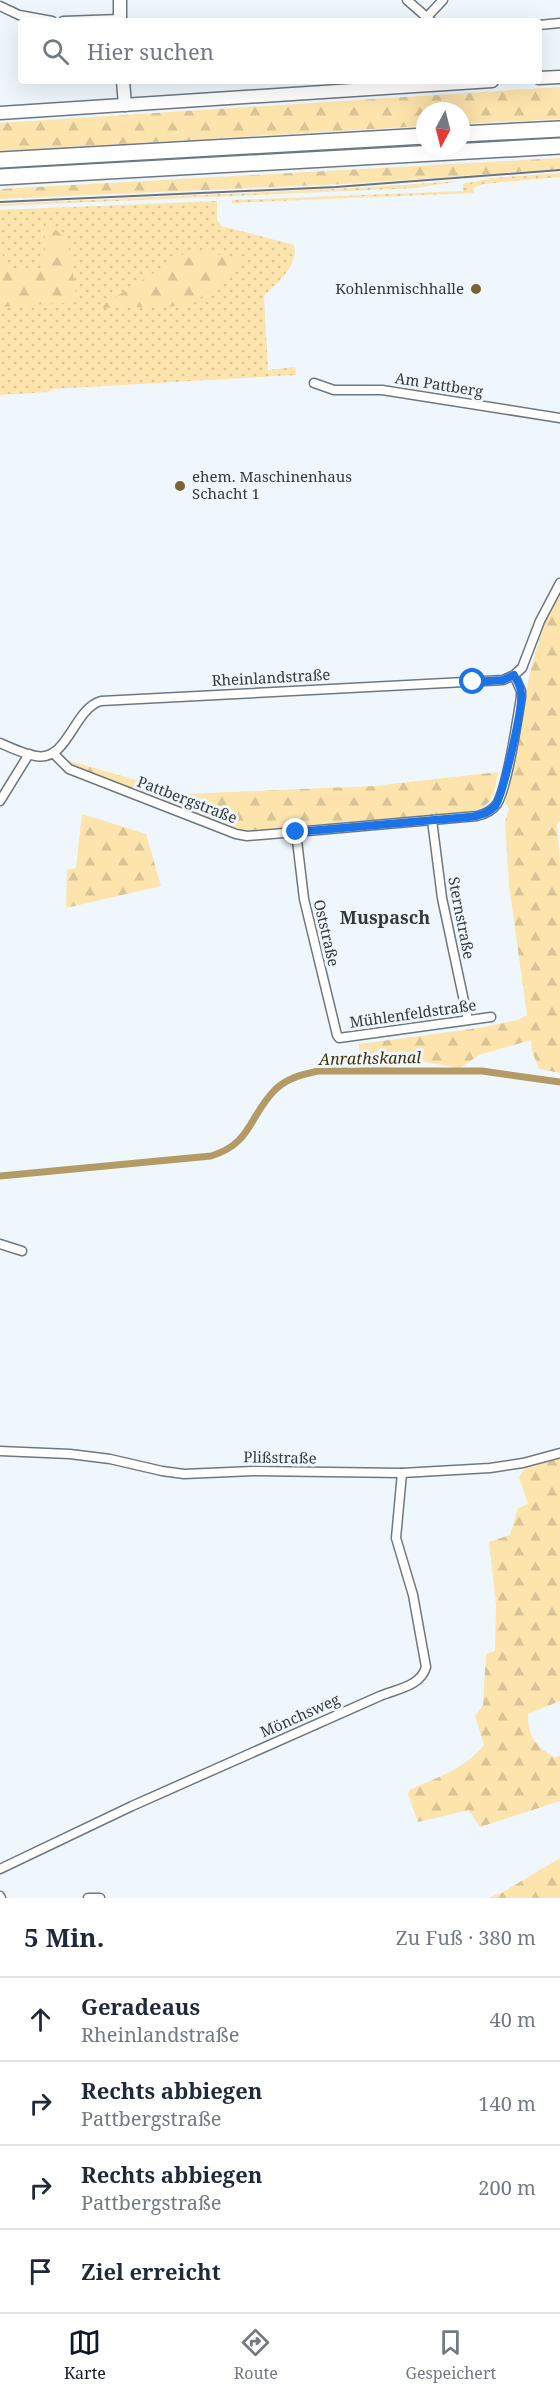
<!DOCTYPE html>
<html lang="de">
<meta charset="utf-8">
<style>
body{margin:0;font-family:"Noto Serif",serif;background:#f6f6f7;color:#1f2937}
.compass{position:absolute;left:416px;top:102px;width:54px;height:54px;border-radius:50%;background:#fff;box-shadow:0 6px 24px #0002;rotate:187deg}
.stop{position:absolute;width:18px;height:18px;margin:-14px;border:4px solid #1a73e8;border-radius:50%;background:#fff}
.stop.end{background:#1a73e8;border-color:#fff;box-shadow:0 2px 6px #0008}
.list{margin:0;padding:0;list-style:none}
h2{display:flex;justify-content:space-between;align-items:center;height:78px;margin:0;padding:0 24px;font-size:26px}
h2 small{font-size:20px;font-weight:400;color:#747a83}
.list li{display:grid;grid-template-columns:39px 1fr auto;gap:18px;align-items:center;box-sizing:border-box;height:84px;padding:0 24px;border-top:2px solid #e0e1e3}
.list b{display:block;font-size:22px;white-space:nowrap}
.list p{margin:0;font-size:20px;white-space:nowrap;color:#747a83}
.list em{font-size:20px;font-style:normal;color:#747a83}
.icon{flex:none;width:33px;height:33px;fill:none;stroke:currentColor;stroke-width:2;stroke-linecap:round;stroke-linejoin:round}
.map{position:relative;flex:none;width:560px;height:1898px;overflow:hidden}
.search{position:absolute;background:#fff;box-shadow:0 6px 24px #0002;left:18px;right:18px;top:18px;height:66px;display:flex;align-items:center;gap:15px;box-sizing:border-box;padding:0 21px;border-radius:6px;color:#747a83;font-size:22px}
.sheet{height:414px;background:#fff}
nav{display:flex;justify-content:space-around;align-items:center;box-sizing:border-box;height:84px;border-top:2px solid #e0e1e3;background:#fff;font-size:16px;color:#747a83}
nav a{display:grid;justify-items:center;gap:3px}
nav .on{color:#111827}
.map>svg:first-child{display:block}
</style>
<div class="map">
<svg width="560" height="1898" viewBox="0 0 560 1898">
<defs>
<pattern id="grass-dots" width="8" height="8" patternUnits="userSpaceOnUse" patternTransform="scale(1.5)"><rect width="8" height="8" fill="#fde3ac"/><path d="M2 2h.1M6 6h.1" fill="none" stroke="#d9c495" stroke-width="1.8" stroke-linecap="round"/></pattern>
<pattern id="forest-firs" width="22" height="20" patternUnits="userSpaceOnUse" patternTransform="scale(1.5)"><rect width="22" height="20" fill="#fde3ac"/><path d="M5 1l3.5 6h-7zM16 11l3.5 6h-7z" fill="#d9c495"/></pattern>
</defs>
<rect width="100%" height="100%" fill="#eff7fd"/>
<g fill="url(#grass-dots)">
<polygon points="560,173 560,177 484,184 473,188 474,193 232,203 232,200 463,191 463,184 492,178"/>
<polygon points="461,181 417,188 0,206 0,204 355,188"/>
<path d="M217,201V220L222,226L294,245C299,265 277,283 264,296L268,370L295,367L296,375L53,389L49,392L0,395V210Z"/>
</g>
<g fill="url(#forest-firs)">
<polygon points="560,87 560,119 461,124 461,111 425,111 425,126 0,151 0,123"/>
<polygon points="560,158 560,169 344,184 0,199 0,189"/>
<polygon points="46,221 66,239 69,246 77,302 0,307 0,235 5,270 43,268"/>
<polygon points="192,249 248,261 189,306 98,308"/>
<path d="M560,588V820L557,825L560,866V1073L539,1069L532,1051L531,1040L479,1055L460,1068L412,1060L391,1068H360L359,1044L479,1028L518,1020L527,1015L509,885L505,822L509,809L505,803C520,731 526,656 560,588Z"/>
<path d="M67,760L184,794L374,786L498,772C494,792 495,805 472,811L245,831L74,767Z"/>
<polygon points="82,814 146,834 161,886 66,908 67,870 76,868"/>
<path d="M560,1453V1701L528,1714C528,1738 536,1746 555,1758L560,1755V1801L480,1827L469,1810L418,1822L408,1795L409,1790C436,1778 465,1769 484,1745L475,1716L483,1705L486,1654L495,1651L496,1605L489,1542L510,1535L518,1508L528,1504L519,1477L526,1467Z"/>
<polygon points="560,1858 560,1898 488,1898 503,1892"/>
</g>
<g fill="none" stroke-linecap="round" stroke-linejoin="round">
<path stroke="#b49b65" stroke-width="7" d="M0,1176L211,1156C250,1144 248,1120 272,1093C284,1079 300,1075 318,1071H482L560,1082"/>
<defs>
<g id="street">
<polyline points="407,0 431,21"/>
<polyline points="0,6 19,15 52,21"/>
<polyline points="426,18 443,0"/>
<polyline points="63,21 120,19"/>
<polyline points="539,25 560,23"/>
<polyline points="314,383 334,390 382,390 560,418"/>
<path d="M0,743C11,748 24,754 36,756C68,762 73,709 101,701L503,680L514,675L522,668L540,621L560,583"/>
<path d="M53,753L69,769L236,834L247,836L296,832L477,816C485,814 492,811 497,804C508,785 517,721 521,697V691L514,675"/>
<polyline points="0,801 29,754"/>
<polyline points="432,820 442,898 468,1020"/>
<polyline points="296,832 304,899 337,1035 339,1038 491,1017"/>
<polyline points="0,1244 22,1251"/>
<polyline points="0,1451 70,1454 110,1459 162,1471 184,1474 253,1471 402,1473 490,1468 523,1463 560,1453"/>
<path d="M0,1869L132,1806L380,1696C397,1689 421,1686 426,1667L413,1595L396,1538L402,1473"/>
<polyline points="0,1896 1,1898"/>
<polyline points="88,1898 100,1898"/>
</g>
<g id="secondary">
<polyline points="120,0 120,21"/>
<polyline points="539,78 560,77"/>
<polyline points="123,81 125,105"/>
<polyline points="0,113 492,81"/>
</g>
<g id="highway">
<polyline points="461,134 560,129"/>
<polyline points="0,160 425,136"/>
<polyline points="0,177 560,146"/>
</g>
</defs>
<use href="#street" stroke="#6d7881" stroke-width="11"/>
<use href="#secondary" stroke="#6d7881" stroke-width="15"/>
<use href="#highway" stroke="#6d7881" stroke-width="18"/>
<use href="#street" stroke="#fff" stroke-width="8"/>
<use href="#secondary" stroke="#fff" stroke-width="12"/>
<use href="#highway" stroke="#fff" stroke-width="15"/>
<polyline stroke="#6d7377" stroke-width="2" points="0,202 336,187 560,170"/>
</g>
<g fill="none" stroke-linecap="round" stroke-linejoin="round">
<path stroke="#1a73e8" stroke-width="8" d="M296,832L469,817C479,816 488,814 495,806C503,796 523,707 521,693C521,686 517,681 514,675L503,680L473,682"/>
</g>
<g fill="#7a6434" stroke="#eff7fd" stroke-width="2">
<circle cx="476" cy="289" r="6"/>
<circle cx="180" cy="486" r="6"/>
</g>
<g text-anchor="middle" stroke-width="6" stroke-linejoin="round" paint-order="stroke">
<g font-size="15" fill="#34393d" stroke="#eff7fd" text-anchor="end">
<text x="464" y="294">Kohlenmischhalle</text>
<text x="192" y="482" text-anchor="start">ehem. Maschinenhaus<tspan x="192" dy="17">Schacht 1</tspan></text>
</g>
<g font-size="15" fill="#34393d" stroke="#eff7fd">
<text transform="translate(439 385) rotate(9)" y="5">Am Pattberg</text>
<text transform="translate(271 678) rotate(-3)" y="5">Rheinlandstraße</text>
<text transform="translate(187 800) rotate(21)" y="5">Pattbergstraße</text>
<text transform="translate(461 918) rotate(79)" y="5">Sternstraße</text>
<text transform="translate(326 933) rotate(77)" y="5">Oststraße</text>
<text transform="translate(413 1014) rotate(-8)" y="5">Mühlenfeldstraße</text>
<text transform="translate(280 1458) rotate(1)" y="5">Plißstraße</text>
<text transform="translate(300 1716) rotate(-24)" y="5">Mönchsweg</text>
</g>
<g font-size="16" font-style="italic" fill="#423002" stroke="#eff7fd">
<text transform="translate(370 1058) rotate(-1)" y="6">Anrathskanal</text>
</g>
<g font-size="18" font-weight="bold" fill="#34393d" stroke="#eff7fd">
<text x="385" y="924">Muspasch</text>
</g>
</g>
</svg>
<svg class="compass" viewBox="-18 -18 36 36"><path d="M0-13l5 13h-10z" fill="#e53935"/><path d="M0 13l5-13h-10z" fill="#747a83"/></svg>
<div class="stop" style="left:473px;top:682px"></div>
<div class="stop end" style="left:296px;top:832px"></div>
<div class="search"><svg class="icon" aria-label="search" viewBox="0 0 24 24"><circle cx="10" cy="10" r="6"/><path d="M15 15l6 6"/></svg>Hier suchen</div>
</div>
<section class="sheet">
<h2>5 Min.<small>Zu Fuß · 380 m</small></h2>
<ul class="list">
<li><svg class="icon" aria-label="ahead" viewBox="0 0 24 24"><path d="M12 20V5M6 11l6-6 6 6"/></svg><div><b>Geradeaus</b><p>Rheinlandstraße</p></div><em>40 m</em></li>
<li><svg class="icon" aria-label="right" viewBox="0 0 24 24"><path d="M7 20v-9h11M14 6l5 5-5 5"/></svg><div><b>Rechts abbiegen</b><p>Pattbergstraße</p></div><em>140 m</em></li>
<li><svg class="icon" aria-label="right" viewBox="0 0 24 24"><path d="M7 20v-9h11M14 6l5 5-5 5"/></svg><div><b>Rechts abbiegen</b><p>Pattbergstraße</p></div><em>200 m</em></li>
<li><svg class="icon" aria-label="arrive" viewBox="0 0 24 24"><path d="M6 21V4h12l-3 4 3 4H6"/></svg><div><b>Ziel erreicht</b></div></li>
</ul>
</section>
<nav>
<a class="on"><svg class="icon" aria-label="map" viewBox="0 0 24 24"><path d="M3 6l6-2 6 2 6-2v14l-6 2-6-2-6 2zM9 4v14M15 6v14"/></svg>Karte</a>
<a><svg class="icon" aria-label="directions" viewBox="0 0 24 24"><path d="M12 3l9 9-9 9-9-9zM9 14v-3h6M13 9l2 2-2 2"/></svg>Route</a>
<a><svg class="icon" aria-label="saved" viewBox="0 0 24 24"><path d="M7 4h10v16l-5-4-5 4z"/></svg>Gespeichert</a>
</nav>
